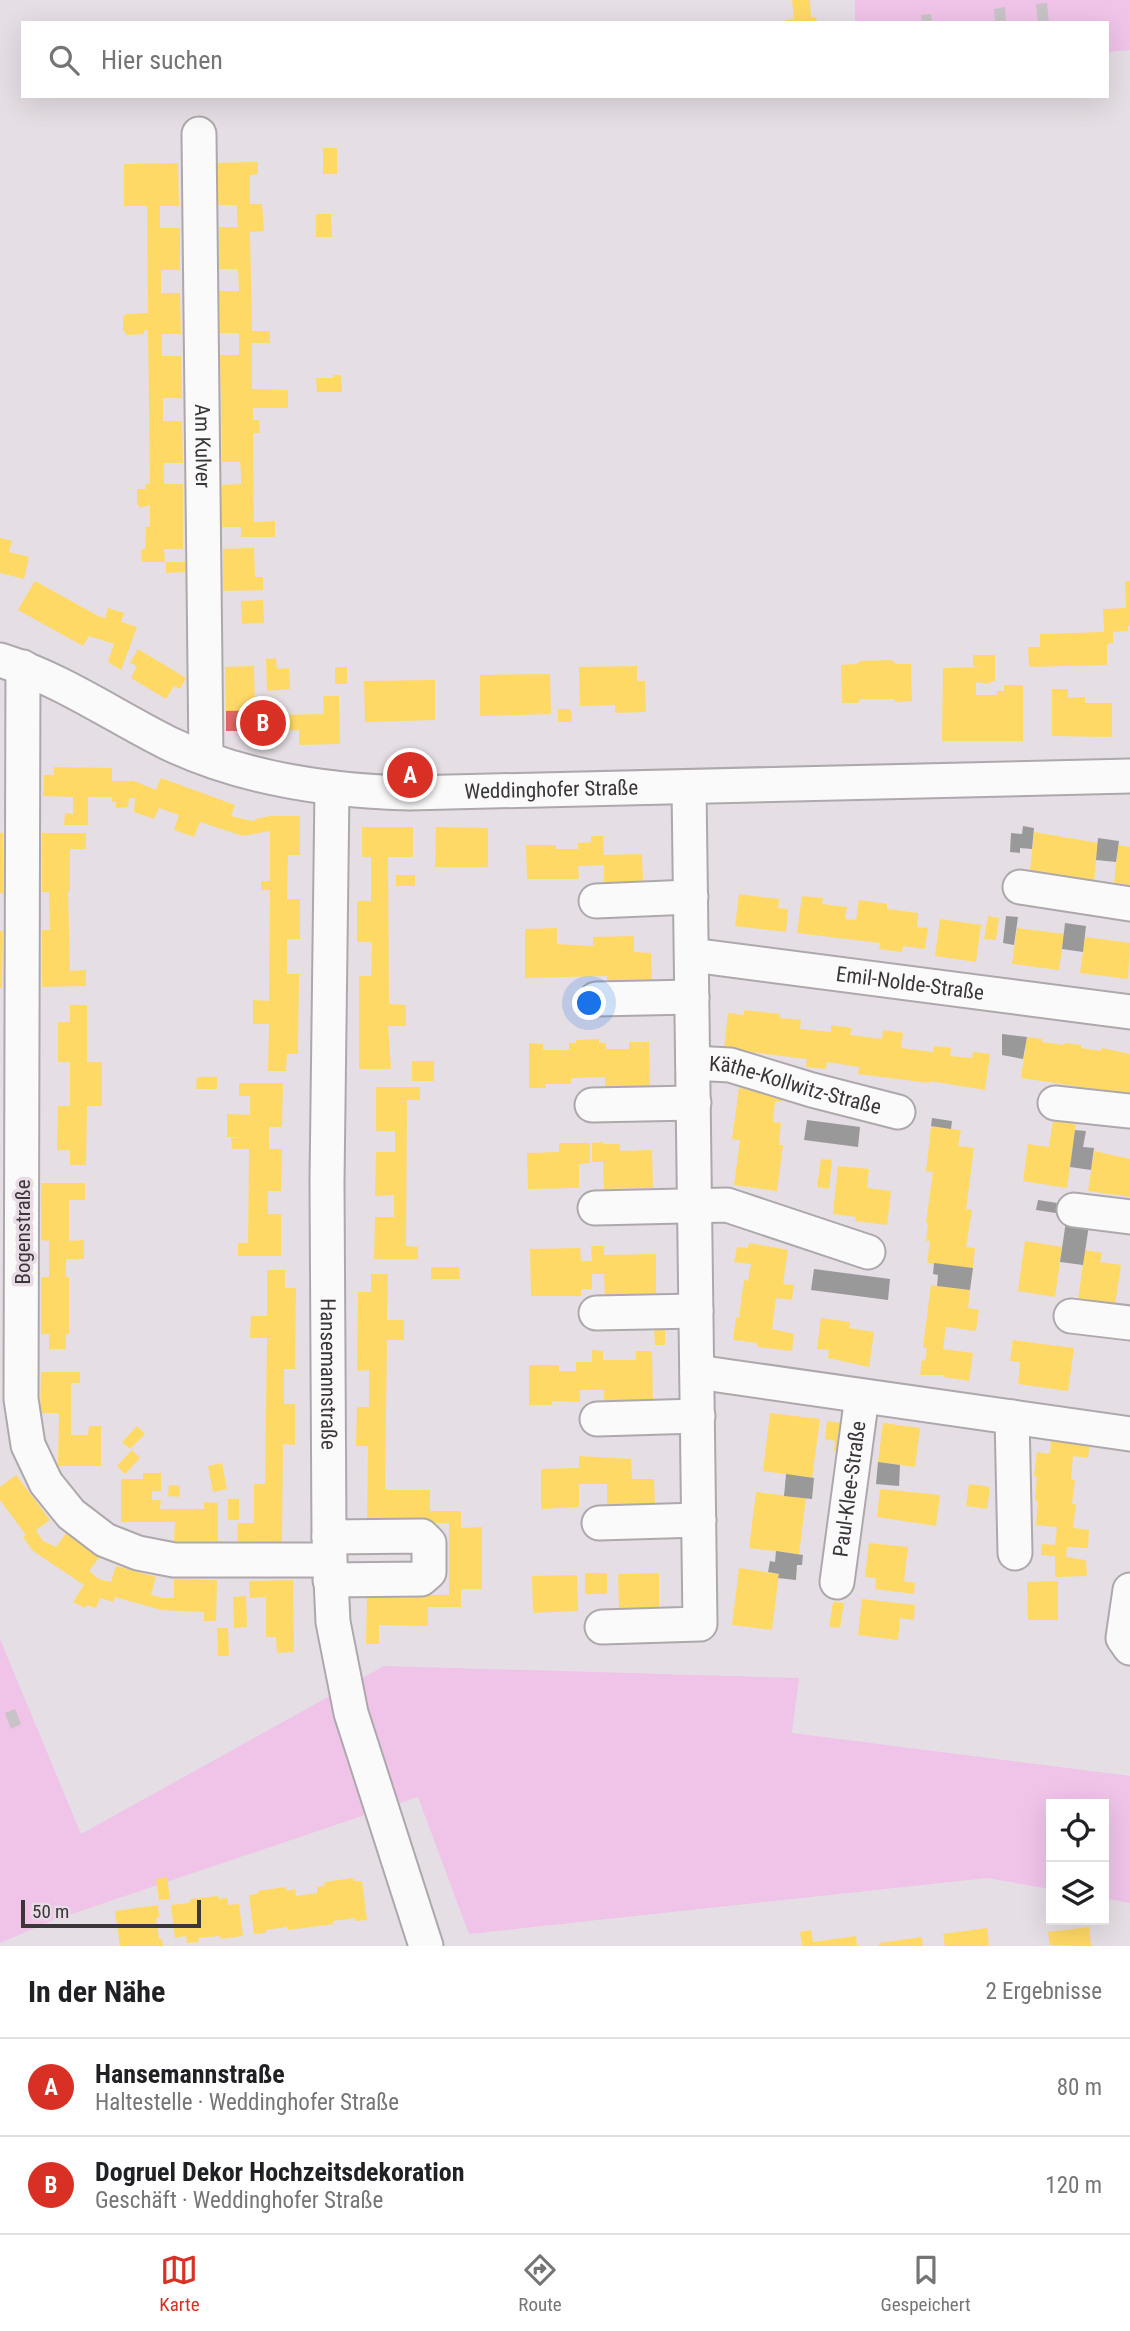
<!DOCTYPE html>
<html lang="de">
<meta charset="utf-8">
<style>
body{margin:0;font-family:"Roboto Condensed",sans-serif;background:#f6f6f6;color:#202124}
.controls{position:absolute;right:21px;bottom:21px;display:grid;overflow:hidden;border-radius:0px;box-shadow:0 7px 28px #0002}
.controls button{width:63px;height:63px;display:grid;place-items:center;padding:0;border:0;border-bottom:2px solid #e0e0e0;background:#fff;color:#202124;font:35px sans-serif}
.scale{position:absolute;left:21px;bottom:18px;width:180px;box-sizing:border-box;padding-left:7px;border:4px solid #3b363a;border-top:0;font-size:19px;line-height:24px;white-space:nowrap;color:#3b363a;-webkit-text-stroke:5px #e8dbe6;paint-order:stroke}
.you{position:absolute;left:590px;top:1004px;width:24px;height:24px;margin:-18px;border:5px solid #fff;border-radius:50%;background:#1a73e8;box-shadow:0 0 0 10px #1a73e833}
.badge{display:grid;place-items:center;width:46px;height:46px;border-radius:50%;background:#d93025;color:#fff;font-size:23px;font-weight:700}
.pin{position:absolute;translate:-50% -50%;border:4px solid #fff;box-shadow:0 2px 7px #0006}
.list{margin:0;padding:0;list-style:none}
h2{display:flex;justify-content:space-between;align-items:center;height:91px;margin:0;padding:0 28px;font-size:30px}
h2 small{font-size:23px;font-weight:400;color:#757577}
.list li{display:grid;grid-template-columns:46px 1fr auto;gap:21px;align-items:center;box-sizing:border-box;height:98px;padding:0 28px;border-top:2px solid #e0e0e0}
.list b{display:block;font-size:26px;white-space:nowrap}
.list p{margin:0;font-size:23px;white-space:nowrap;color:#757577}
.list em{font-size:23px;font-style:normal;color:#757577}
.icon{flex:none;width:38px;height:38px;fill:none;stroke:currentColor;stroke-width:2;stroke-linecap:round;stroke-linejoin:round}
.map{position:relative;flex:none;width:1130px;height:1946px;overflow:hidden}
.search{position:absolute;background:#fff;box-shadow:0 7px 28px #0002;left:21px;right:21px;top:21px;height:77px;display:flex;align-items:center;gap:18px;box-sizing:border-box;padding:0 24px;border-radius:0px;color:#757577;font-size:26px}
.sheet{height:287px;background:#fff}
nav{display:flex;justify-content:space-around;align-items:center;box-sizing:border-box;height:98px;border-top:2px solid #e0e0e0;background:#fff;font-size:19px;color:#757577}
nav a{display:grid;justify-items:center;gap:4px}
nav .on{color:#d93025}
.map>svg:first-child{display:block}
</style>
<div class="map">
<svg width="1130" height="1946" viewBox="0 0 1130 1946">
<rect width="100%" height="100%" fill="#e5dee4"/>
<g fill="#f0c3e9">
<polygon points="855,0 1130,0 1130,50 1107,52 1107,23 855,23"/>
<polygon points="0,1639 81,1834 384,1666 799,1678 792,1733 1130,1776 1130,1903 1104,1898 1104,1804 1051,1804 1051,1889 987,1878 469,1934 418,1797 51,1921 0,1943"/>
</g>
<g fill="#ffd966">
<polygon points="792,0 810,0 811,17 816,17 817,23 786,23 785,20 794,19"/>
<rect x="323" y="148" width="14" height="26"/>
<polygon points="258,162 258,174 250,175 250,204 262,204 264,231 250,232 252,331 270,331 270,343 252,343 252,389 288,390 288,408 253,408 253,420 259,420 260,433 253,433 254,522 275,521 275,537 241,537 241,527 222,527 222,485 241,484 241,473 240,462 222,462 220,355 239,355 239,333 220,333 219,291 239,291 238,269 219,269 219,227 238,227 237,216 237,205 218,205 218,163"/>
<polygon points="178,163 179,206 160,206 160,228 180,228 180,270 161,270 161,293 180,293 181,334 162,334 162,356 181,356 182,398 163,398 163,421 182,421 183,463 164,463 164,484 183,484 183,549 164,549 165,562 142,562 141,549 145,549 146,527 150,527 150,505 139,508 139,505 137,505 137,489 146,489 145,484 150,484 148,330 144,330 144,334 127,335 123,330 123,317 126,314 148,313 147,206 124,206 124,164"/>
<polygon points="316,214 331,214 332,237 316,237"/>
<polygon points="333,375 341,375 342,392 317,392 316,378 333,378"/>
<polygon points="0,538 12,541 9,552 29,557 24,579 0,573"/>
<polygon points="254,548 255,577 263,577 263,590 223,591 223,549"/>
<polygon points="166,562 185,562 185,572 166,573"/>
<polygon points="35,581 100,617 105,618 108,608 124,613 121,622 137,627 121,670 108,662 114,644 89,636 83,646 18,610"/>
<polygon points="1125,581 1130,581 1130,626 1128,626 1128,631 1113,632 1113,643 1107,644 1107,665 1029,667 1028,647 1040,647 1040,634 1104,632 1103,609 1126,608"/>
<polygon points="263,600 264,623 242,624 241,601"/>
<polygon points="138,649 186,678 180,689 174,686 166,699 131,678 137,666 130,663"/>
<polygon points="973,655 995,655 995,681 990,682 990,684 976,682 976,695 997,695 997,691 1004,691 1004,685 1023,685 1023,741 942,741 943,668 981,667 973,666"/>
<polygon points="276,658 277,669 289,668 290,689 267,691 266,659"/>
<polygon points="892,660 896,664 911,664 912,701 895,702 895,699 859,699 859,703 842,703 841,665 857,664 860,661"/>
<polygon points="254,666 255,711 226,711 225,667"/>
<polygon points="637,666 637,681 645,681 646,712 615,713 615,705 580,706 579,667"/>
<rect x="335" y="667" width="12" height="17"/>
<polygon points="550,674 551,714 480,716 480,675"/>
<polygon points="435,680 435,720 365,722 364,681"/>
<polygon points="1052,689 1068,689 1068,698 1085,697 1085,703 1112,703 1112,737 1052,736"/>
<polygon points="323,696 339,696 340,744 299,745 299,730 278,731 278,715 324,714"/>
<polygon points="558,709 571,709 572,722 558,722"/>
<polygon points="54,767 112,768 112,781 134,781 156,790 161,778 235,805 231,816 247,820 255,821 255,819 270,816 300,816 300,855 288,855 287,899 300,899 300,939 287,939 287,974 299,974 298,1054 287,1054 286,1071 268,1071 269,1024 253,1024 253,1000 269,1001 270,890 261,890 261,881 270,881 270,831 243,836 200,822 194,837 174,830 179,815 159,808 154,819 134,812 135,798 129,798 128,807 116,808 116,802 112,802 112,797 88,797 88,825 64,825 65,813 73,814 73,797 43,796 44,775 54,775"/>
<polygon points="362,827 413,827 413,857 388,857 389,1004 406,1005 406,1026 388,1026 391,1069 359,1069 359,976 371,976 372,942 357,942 357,901 371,901 371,857 362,857"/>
<polygon points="436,827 488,828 488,867 435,867"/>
<polygon points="1034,832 1098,843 1094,881 1030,870"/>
<rect x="0" y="833" width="3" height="60"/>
<polygon points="42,833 86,833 86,849 70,849 70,891 68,891 70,971 86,970 86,986 42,987 42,930 50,930 49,892 42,892"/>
<polygon points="591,836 603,836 604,855 642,854 643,882 635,883 635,886 625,886 625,883 604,883 604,865 578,866 579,879 527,879 526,845 556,845 556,849 578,849 578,843 591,842"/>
<polygon points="1118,845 1130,847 1130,885 1114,884"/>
<rect x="396" y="875" width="19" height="11"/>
<polygon points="739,894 779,899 778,908 788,909 786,932 735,926"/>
<polygon points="802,896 823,898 822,904 847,907 845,919 856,920 859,900 887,904 887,909 918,913 917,927 928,928 925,949 903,946 902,952 879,949 880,943 797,933"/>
<polygon points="988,916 999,918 996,940 984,939"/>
<polygon points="940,919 981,925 976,962 935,956"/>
<polygon points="557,928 557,944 593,946 593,937 634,936 634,952 651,953 652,987 607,987 607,976 525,978 525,929"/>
<polygon points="1017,928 1064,934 1059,970 1012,964"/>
<polygon points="0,931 3,931 2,988 0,988"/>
<polygon points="1085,937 1130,943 1128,979 1080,973"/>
<polygon points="70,1005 87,1005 87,1062 102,1062 102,1106 87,1106 86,1165 70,1165 70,1150 57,1150 58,1106 70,1106 70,1062 58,1062 58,1022 70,1022"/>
<polygon points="744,1010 780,1014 780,1018 801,1020 800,1029 831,1032 831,1025 852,1028 850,1035 882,1039 883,1030 903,1033 901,1048 933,1052 934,1046 951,1048 950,1056 972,1058 973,1052 990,1054 985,1090 930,1081 929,1083 858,1074 859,1067 827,1062 826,1069 806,1067 807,1059 724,1049 728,1013 744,1015"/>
<polygon points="1027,1037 1042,1039 1042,1042 1064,1045 1065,1043 1081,1045 1081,1048 1101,1051 1102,1048 1130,1054 1130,1094 1021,1078"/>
<polygon points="599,1039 599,1043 606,1043 606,1049 629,1049 629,1042 649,1042 650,1087 605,1089 605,1077 571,1078 571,1084 545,1084 546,1088 529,1088 529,1043 543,1044 543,1050 569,1050 569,1043 576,1043 576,1040"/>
<rect x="412" y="1061" width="22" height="20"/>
<polygon points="197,1077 217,1077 217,1089 196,1089"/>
<polygon points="239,1083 283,1083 282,1127 269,1127 269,1149 282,1149 281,1191 268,1191 268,1214 281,1214 281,1256 238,1256 238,1243 248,1243 249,1149 232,1149 231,1138 244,1137 227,1137 227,1114 250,1115 250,1096 239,1096"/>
<polygon points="376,1087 420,1087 420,1100 407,1100 406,1246 418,1247 418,1259 374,1259 375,1217 394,1217 394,1195 375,1196 376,1152 395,1152 395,1131 376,1131"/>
<polygon points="739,1088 776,1093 782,1097 782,1102 775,1101 773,1122 781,1123 779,1145 783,1145 777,1191 734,1185 740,1140 732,1139"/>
<polygon points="1053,1121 1076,1124 1067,1188 1023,1181 1028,1144 1049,1147"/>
<polygon points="931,1126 961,1130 958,1146 974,1148 966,1209 972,1210 966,1247 975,1248 973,1268 927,1263 930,1241 926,1241 928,1223 926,1222 933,1172 926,1171"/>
<polygon points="603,1142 603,1144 620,1144 620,1151 652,1150 653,1188 604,1189 603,1162 592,1162 592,1143"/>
<polygon points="559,1143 590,1143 590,1163 579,1164 579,1188 528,1189 527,1153 559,1152"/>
<polygon points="1094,1151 1130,1159 1130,1197 1088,1191"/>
<polygon points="821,1159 832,1160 829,1189 817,1187"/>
<polygon points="838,1166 869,1169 867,1188 891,1191 887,1225 855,1221 856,1217 833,1214"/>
<polygon points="41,1183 85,1183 85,1200 69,1200 69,1241 84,1240 84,1259 66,1259 66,1277 69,1277 69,1334 66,1334 66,1349 49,1349 49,1334 41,1334 41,1277 49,1277 49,1241 41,1240"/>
<polygon points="1025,1241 1062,1247 1055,1297 1018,1291"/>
<polygon points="749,1243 788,1250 783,1284 794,1285 792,1300 776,1298 772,1329 794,1334 792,1351 757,1347 757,1343 733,1340 736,1317 739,1318 744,1280 748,1281 751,1264 734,1262 737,1247 748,1248"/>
<polygon points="591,1246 604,1246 604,1255 656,1254 656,1297 605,1297 604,1274 592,1274 592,1289 581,1289 581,1296 531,1296 530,1249 580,1248 581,1261 592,1261"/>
<polygon points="1085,1250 1102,1253 1100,1262 1121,1265 1115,1305 1078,1300"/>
<polygon points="431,1267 459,1267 460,1279 431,1279"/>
<polygon points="267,1270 285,1270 285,1288 296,1288 295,1369 284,1369 284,1404 295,1404 295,1445 283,1444 282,1542 237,1541 238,1523 254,1523 254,1484 265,1484 267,1338 250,1338 251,1316 267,1316"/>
<polygon points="371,1274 388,1274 387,1320 404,1320 404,1340 387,1340 385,1490 430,1490 430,1511 461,1511 461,1528 482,1527 482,1589 461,1589 461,1607 428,1607 428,1626 379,1625 379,1644 366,1644 367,1594 449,1595 449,1523 367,1523 368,1446 356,1446 357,1407 369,1407 369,1370 357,1371 358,1292 371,1292"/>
<polygon points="931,1285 970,1290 968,1308 979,1310 976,1331 946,1327 943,1349 973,1353 969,1381 944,1377 944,1375 920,1375 922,1360 925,1361 927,1348 923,1347"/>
<polygon points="821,1318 850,1322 849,1328 874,1332 869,1367 828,1358 829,1350 817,1349"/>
<polygon points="665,1325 665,1345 655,1345 654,1326"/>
<polygon points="1013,1340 1074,1348 1068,1391 1018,1384 1020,1362 1010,1361"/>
<polygon points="592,1350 603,1351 603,1360 636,1360 636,1351 652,1351 653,1404 604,1404 604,1390 580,1390 580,1402 552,1401 552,1405 529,1405 529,1365 559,1365 559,1371 576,1371 576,1362 592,1362"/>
<polygon points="41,1372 80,1372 80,1383 71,1383 71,1435 88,1435 89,1426 101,1426 101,1466 58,1466 59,1413 40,1413"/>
<polygon points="770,1413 820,1419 812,1478 763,1471"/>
<polygon points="827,1421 849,1424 845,1453 834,1451 835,1441 825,1439"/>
<polygon points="883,1423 920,1428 915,1467 878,1462"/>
<polygon points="137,1426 145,1434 130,1449 122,1442"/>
<polygon points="1051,1435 1090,1439 1088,1458 1073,1456 1071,1480 1075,1480 1072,1504 1076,1504 1073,1528 1089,1530 1088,1548 1067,1547 1066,1557 1086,1560 1087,1576 1055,1577 1055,1556 1041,1555 1042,1544 1055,1545 1057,1527 1036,1525 1038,1501 1035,1500 1037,1477 1034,1476 1037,1452 1050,1454"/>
<polygon points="132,1450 140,1458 125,1474 117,1466"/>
<polygon points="579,1456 631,1459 632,1479 654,1479 655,1507 607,1507 607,1484 579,1484 579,1507 541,1509 541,1469 579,1468"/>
<polygon points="222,1463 227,1489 213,1492 208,1466"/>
<polygon points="143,1473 161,1473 161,1491 152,1491 152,1500 161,1500 160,1509 204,1509 204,1502 218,1503 218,1541 174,1541 175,1522 121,1522 121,1479 143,1479"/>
<polygon points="16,1475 50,1520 36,1530 43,1541 56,1547 67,1532 101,1555 89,1571 99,1579 111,1582 116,1566 156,1577 151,1595 163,1598 174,1598 174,1579 217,1580 216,1621 204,1621 204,1612 161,1610 115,1597 113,1602 100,1598 96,1608 86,1605 85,1608 73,1602 84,1585 33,1551 23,1537 26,1535 0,1500 0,1487"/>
<polygon points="969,1484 990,1487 987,1509 966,1506"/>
<polygon points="169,1485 180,1486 179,1497 168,1496"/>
<polygon points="880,1489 940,1495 936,1526 877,1517"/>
<polygon points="756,1492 806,1498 799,1554 749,1548"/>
<rect x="228" y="1499" width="11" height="21"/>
<polygon points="869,1543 908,1547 904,1581 915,1583 914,1594 875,1589 876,1578 865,1577"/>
<polygon points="739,1568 779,1574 772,1630 732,1625"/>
<rect x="585" y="1573" width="22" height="21"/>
<polygon points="659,1573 659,1610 619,1611 618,1574"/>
<polygon points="577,1575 578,1611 533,1613 532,1576"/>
<polygon points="293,1580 294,1652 277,1653 276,1637 266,1637 266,1597 250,1598 249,1581"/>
<polygon points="1058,1581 1058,1620 1028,1620 1027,1582"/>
<polygon points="246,1596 247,1627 234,1628 233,1597"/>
<polygon points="862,1599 915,1605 914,1620 900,1618 898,1640 858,1635"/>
<polygon points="833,1602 844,1603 840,1628 829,1627"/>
<polygon points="217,1628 228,1628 229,1656 218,1656"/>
<polygon points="167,1877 170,1899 159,1900 156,1879"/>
<polygon points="352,1878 355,1881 362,1881 367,1920 355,1921 355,1918 333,1921 334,1924 288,1930 287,1927 266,1930 266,1933 254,1934 249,1895 257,1894 258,1891 285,1887 287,1891 295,1889 296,1896 317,1893 317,1887 324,1886 325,1882"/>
<polygon points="217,1896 220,1899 227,1898 228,1905 239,1904 243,1936 221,1939 220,1936 198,1938 199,1942 187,1943 186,1936 175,1938 171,1905 189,1903 191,1899"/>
<polygon points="158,1905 159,1917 156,1918 159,1939 162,1939 163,1946 120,1946 115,1911"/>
<polygon points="1089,1927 1091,1946 1050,1945 1048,1932"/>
<polygon points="987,1928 989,1946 945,1946 943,1934"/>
<polygon points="811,1930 813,1942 856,1936 857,1946 802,1946 800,1932"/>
<polygon points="922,1937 923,1946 879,1946 879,1943"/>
</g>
<polygon fill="#e06666" points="273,710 273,715 278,715 278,731 226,731 226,711"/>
<g fill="#999">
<polygon points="1023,826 1034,828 1032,849 1020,848 1020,853 1010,852 1011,833 1022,834"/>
<polygon points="1098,838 1119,841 1116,862 1096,860"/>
<polygon points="1006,916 1018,917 1014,945 1003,943"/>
<polygon points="1065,923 1086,926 1083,952 1062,949"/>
<polygon points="1002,1034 1027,1037 1023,1059 1002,1055"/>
<polygon points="932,1118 952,1121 951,1129 931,1126"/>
<polygon points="807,1120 860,1127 858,1147 804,1140"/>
<polygon points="1075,1130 1086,1131 1083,1147 1094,1148 1091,1170 1070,1167"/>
<polygon points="1038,1200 1057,1203 1056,1213 1036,1210"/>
<polygon points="1066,1221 1089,1225 1083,1265 1060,1262"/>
<polygon points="934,1263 973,1268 970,1290 937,1286 938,1275 933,1274"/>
<polygon points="814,1269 890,1279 888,1300 811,1290"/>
<polygon points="878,1462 900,1465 899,1486 876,1484"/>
<polygon points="786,1474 814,1478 812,1499 784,1496"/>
<polygon points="776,1551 803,1555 802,1565 797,1565 796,1580 778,1578 779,1574 768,1572 770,1561 775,1562"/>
</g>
<g fill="#c8c3c7">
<polygon points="1047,3 1049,23 1038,23 1036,4"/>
<polygon points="1005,7 1006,23 995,23 994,9"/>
<polygon points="931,14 932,23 922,23 921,15"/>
<polygon points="15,1709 21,1724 11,1729 5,1713"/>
</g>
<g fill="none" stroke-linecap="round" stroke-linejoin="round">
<defs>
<g id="minor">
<path id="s1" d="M199,134L206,758"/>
<path id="s2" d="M0,660C61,679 112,715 168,743C243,779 327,791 409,793L1130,776"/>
<polyline points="23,667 21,1399 28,1445 46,1483 71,1514 105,1540 138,1553 174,1560 329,1560"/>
<path id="s3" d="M332,788L327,1182L329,1537L333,1622L351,1713L426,1946"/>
<polyline points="1020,887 1130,904"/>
<polyline points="596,901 691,897"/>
<path id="s4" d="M692,955L1130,1012"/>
<polyline points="596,999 692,997"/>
<path id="s5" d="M693,1063L730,1065L812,1090L898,1112"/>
<polyline points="1055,1103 1130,1111"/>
<polyline points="592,1105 694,1103"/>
<polyline points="595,1208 727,1205 868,1252"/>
<polyline points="1074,1210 1130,1217"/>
<polyline points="596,1313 696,1311"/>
<polyline points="1071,1316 1130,1323"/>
<polyline points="697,1372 1130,1434"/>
<polyline points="1012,1417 1015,1553"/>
<polyline points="597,1419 698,1416"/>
<polyline points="599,1523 699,1520"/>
<polyline points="329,1537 422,1536 429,1543 429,1572 421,1579 330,1580"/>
<path id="s6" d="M837,1582L862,1396"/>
<polyline points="1130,1590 1123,1638 1130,1648"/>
<polyline points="602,1627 700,1624 689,787"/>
</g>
</defs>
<use href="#minor" stroke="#ada8ac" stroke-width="37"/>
<use href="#minor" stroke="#fbfafb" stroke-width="33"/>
</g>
<g text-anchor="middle" stroke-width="7" stroke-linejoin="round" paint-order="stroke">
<g font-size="21" fill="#3b363a" stroke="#e8dbe6">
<text dy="7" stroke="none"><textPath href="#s1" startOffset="312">Am Kulver</textPath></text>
<text dy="7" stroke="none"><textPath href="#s2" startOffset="578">Weddinghofer Straße</textPath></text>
<text dy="7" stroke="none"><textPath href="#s4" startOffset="220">Emil-Nolde-Straße</textPath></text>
<text dy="7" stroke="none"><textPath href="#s5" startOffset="105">Käthe-Kollwitz-Straße</textPath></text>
<text transform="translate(23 1232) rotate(-90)" y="7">Bogenstraße</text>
<text dy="7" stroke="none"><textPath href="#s3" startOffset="586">Hansemannstraße</textPath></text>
<text dy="7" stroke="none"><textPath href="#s6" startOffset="94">Paul-Klee-Straße</textPath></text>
</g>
</g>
</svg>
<div class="controls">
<button><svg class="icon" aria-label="locate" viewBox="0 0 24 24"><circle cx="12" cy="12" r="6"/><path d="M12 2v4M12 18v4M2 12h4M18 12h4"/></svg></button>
<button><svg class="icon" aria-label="layers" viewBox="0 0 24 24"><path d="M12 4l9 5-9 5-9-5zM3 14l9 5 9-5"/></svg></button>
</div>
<div class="scale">50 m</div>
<div class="you"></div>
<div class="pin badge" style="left:410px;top:775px">A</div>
<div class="pin badge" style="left:263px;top:723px">B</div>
<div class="search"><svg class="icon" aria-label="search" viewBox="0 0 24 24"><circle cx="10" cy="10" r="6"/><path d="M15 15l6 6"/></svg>Hier suchen</div>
</div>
<section class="sheet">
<h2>In der Nähe<small>2 Ergebnisse</small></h2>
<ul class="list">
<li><span class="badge">A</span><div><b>Hansemannstraße</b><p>Haltestelle · Weddinghofer Straße</p></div><em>80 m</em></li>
<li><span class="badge">B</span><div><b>Dogruel Dekor Hochzeitsdekoration</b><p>Geschäft · Weddinghofer Straße</p></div><em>120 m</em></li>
</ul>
</section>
<nav>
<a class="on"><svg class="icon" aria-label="map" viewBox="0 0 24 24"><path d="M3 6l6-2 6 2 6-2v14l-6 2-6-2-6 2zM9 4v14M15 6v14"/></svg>Karte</a>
<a><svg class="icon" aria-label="directions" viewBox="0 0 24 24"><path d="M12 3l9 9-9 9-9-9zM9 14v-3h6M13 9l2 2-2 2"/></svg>Route</a>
<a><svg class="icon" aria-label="saved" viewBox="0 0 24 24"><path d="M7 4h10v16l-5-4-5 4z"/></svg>Gespeichert</a>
</nav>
